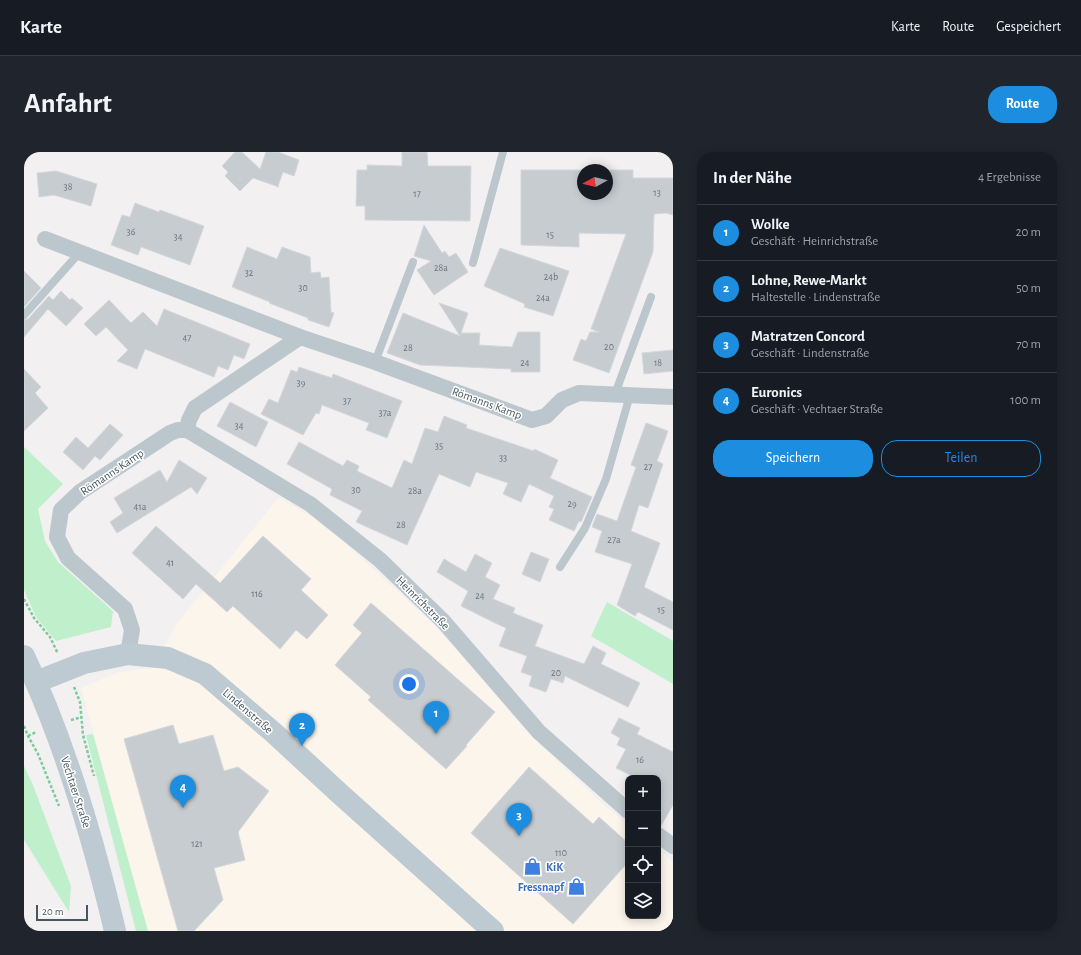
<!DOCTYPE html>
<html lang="de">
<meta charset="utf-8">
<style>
body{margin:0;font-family:"Alegreya Sans",sans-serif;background:#20242c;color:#f1f3f6}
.controls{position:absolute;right:12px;bottom:12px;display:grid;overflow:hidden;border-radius:8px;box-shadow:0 2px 10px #0003}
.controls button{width:36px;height:36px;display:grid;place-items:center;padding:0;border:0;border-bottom:1px solid #363941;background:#171b24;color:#f1f3f6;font:20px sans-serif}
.compass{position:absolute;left:553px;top:12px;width:36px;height:36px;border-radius:50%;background:#171b24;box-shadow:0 2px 10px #0003;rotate:262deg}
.scale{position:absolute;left:12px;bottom:10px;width:52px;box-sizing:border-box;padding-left:4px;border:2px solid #48575d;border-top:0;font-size:11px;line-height:14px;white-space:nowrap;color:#48575d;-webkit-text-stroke:3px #fff;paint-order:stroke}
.you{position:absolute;left:385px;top:532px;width:14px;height:14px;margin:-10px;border:3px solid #fff;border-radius:50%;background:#1a73e8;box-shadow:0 0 0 6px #1a73e833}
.badge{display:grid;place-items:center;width:26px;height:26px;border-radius:50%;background:#1d8edf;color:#fff;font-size:13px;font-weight:700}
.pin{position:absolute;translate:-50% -33px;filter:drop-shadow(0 1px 2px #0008)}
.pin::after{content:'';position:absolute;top:21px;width:14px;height:12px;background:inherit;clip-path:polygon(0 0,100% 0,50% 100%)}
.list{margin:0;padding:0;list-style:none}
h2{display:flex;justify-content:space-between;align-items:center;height:52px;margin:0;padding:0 16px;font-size:17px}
h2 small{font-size:13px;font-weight:400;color:#9ea1a6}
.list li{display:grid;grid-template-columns:26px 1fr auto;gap:12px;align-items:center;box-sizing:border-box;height:56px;padding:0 16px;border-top:1px solid #363941}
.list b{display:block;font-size:15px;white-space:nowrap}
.list p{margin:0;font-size:13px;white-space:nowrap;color:#9ea1a6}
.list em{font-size:13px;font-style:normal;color:#9ea1a6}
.actions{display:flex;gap:8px;padding:12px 16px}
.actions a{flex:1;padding:9px 0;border:1px solid #1d8edf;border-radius:16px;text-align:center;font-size:14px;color:#1d8edf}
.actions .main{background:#1d8edf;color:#fff}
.icon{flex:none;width:22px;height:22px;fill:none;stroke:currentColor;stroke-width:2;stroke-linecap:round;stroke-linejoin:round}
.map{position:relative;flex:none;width:649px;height:779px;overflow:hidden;border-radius:16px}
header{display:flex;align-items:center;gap:24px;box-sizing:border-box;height:56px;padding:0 20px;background:#171b24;border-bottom:1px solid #363941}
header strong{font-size:19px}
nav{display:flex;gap:22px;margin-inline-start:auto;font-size:14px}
.intro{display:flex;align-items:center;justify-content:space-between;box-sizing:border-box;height:96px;padding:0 24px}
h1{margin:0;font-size:28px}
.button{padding:10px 18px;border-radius:16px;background:#1d8edf;color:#fff;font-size:14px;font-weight:700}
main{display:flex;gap:24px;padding:0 24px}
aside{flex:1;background:#171b24;border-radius:16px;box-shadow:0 2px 10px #0003}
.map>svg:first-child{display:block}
</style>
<header>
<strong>Karte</strong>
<nav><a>Karte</a><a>Route</a><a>Gespeichert</a></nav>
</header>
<div class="intro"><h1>Anfahrt</h1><a class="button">Route</a></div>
<main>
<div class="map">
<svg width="649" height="779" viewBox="0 0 649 779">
<rect width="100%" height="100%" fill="#f3f0f1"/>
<polygon fill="#fcf5eb" points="255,345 289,366 321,391 411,474 509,586 581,654 604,672 604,764 634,764 634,696 649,710 649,779 124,779 57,536 95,520 129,516 152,473"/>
<g fill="#c0efcc">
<polygon points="0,295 39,332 14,357 21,389 34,410 89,459 87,475 32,489 12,465 0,438"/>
<polygon points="583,450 649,489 649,532 567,484"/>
<polygon points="69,582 124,779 112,779 62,583"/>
<polygon points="0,614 9,633 47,734 45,760 0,688"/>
</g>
<g fill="#c7ccd0" stroke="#d4d7db" fill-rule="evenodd">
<polygon points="211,0 218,0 236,17 242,0 254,0 275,8 270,24 259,20 254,34 255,35 229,26 216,39 201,24 204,20 198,14"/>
<polygon points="378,0 403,0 404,14 447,14 446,69 341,68 341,54 332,54 333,18 343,18 343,13 378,14"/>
<path d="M497,18H609V26H649V63L642,61L630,62L629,100L585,221L549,208L557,187L562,189L566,180H575L567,177L602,82L555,81V95L497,93ZM559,18H583V42H559Z"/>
<polygon points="32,19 73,32 67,54 30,43 15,45 13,21"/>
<polygon points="111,51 135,60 136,58 180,74 166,113 117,95 114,103 87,93 98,63 106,65"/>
<polygon points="400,73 418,101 421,99 425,105 432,101 444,120 410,143 393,118 407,109 390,104"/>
<polygon points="223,95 253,107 258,95 286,105 287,121 296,120 297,126 305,125 307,160 310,161 305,175 284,168 284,166 245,151 246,150 208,135"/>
<polygon points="476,96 545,119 529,164 500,155 501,152 460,134"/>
<polygon points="0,119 17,136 0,155"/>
<polygon points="37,139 46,148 48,146 59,156 42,174 24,157 0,185 0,168 4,167 25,144 29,148"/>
<polygon points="85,148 107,171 119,160 133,174 140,157 226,192 220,207 210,203 204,218 194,214 190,225 121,197 113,217 93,209 104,198 82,175 72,184 60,172"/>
<polygon points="415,151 444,161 437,181 456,181 455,193 488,195 494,180 516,180 516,220 487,220 487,217 396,213 363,201 379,161 436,184"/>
<polygon points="649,198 649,219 620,222 618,201"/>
<polygon points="275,215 308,226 309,222 378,249 363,286 342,278 345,271 298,253 295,262 292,261 279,283 237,262 245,247 254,251 267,218 273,220"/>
<polygon points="0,217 17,235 11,241 24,256 0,279"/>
<polygon points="206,250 244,270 232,295 193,274"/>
<polygon points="420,264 443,273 442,276 510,299 510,297 534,308 526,326 568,345 557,370 555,369 550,379 525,368 530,357 525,355 530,344 505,332 497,350 479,342 484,331 452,320 446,335 415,322 383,393 332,370 338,359 306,343 308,337 263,312 275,290 319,314 323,308 335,314 333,319 368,336 380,308 388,312 401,276 414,280"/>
<polygon points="622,271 644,279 633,309 639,312 624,356 615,353 607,379 636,391 620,435 649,450 649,478 614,460 611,464 593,453 608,412 571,400 578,379 568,375 573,362 593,369 612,315 607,313"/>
<polygon points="86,272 99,283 76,308 71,304 59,318 39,300 52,285 64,296"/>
<polygon points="155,308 183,326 173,342 167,335 93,381 86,370 99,361 90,346 136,318 143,330"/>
<polygon points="132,374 196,431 239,384 287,427 277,438 304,463 283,487 272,478 256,497 209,454 203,460 172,432 159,447 108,401"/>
<polygon points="507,400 525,407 516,430 498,422"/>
<polygon points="451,402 468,411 461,425 476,433 469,447 491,456 489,461 519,473 511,494 560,512 569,494 582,501 577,512 616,531 604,555 541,524 539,531 527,527 522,540 505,534 508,524 497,520 503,504 475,494 482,476 471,471 437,454 444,439 413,420 420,407 442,420"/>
<polygon points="347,451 471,560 442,593 443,594 422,617 344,548 347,545 311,513 338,481 329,473"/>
<polygon points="595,566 616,576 613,582 649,600 649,653 637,674 634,674 634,626 612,626 592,616 602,597 593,593 596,586 587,581"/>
<polygon points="149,573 155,592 189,583 200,619 214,615 245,639 214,680 221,708 190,716 199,748 170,779 154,779 100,587"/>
<polygon points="505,615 569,672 575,665 604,691 604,710 549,772 447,681"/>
</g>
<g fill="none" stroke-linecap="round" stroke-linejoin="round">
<g stroke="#79cc97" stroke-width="2.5" stroke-dasharray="3 2" stroke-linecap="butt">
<polyline points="0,447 10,466 26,485 34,502"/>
<polyline points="50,535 56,550 59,583 70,624"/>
<polyline points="47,568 58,565"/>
<polyline points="0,574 4,584 14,602 35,654"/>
<polyline points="4,584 12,580"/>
</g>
<g stroke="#bcc7cd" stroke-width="8">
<polyline points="449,111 479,0"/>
<polyline points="0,163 56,100"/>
<polyline points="351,210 389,110"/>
<polyline points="591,242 627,145"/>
<polyline points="536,415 561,376 582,327 606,243"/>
</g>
<g stroke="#bcc7cd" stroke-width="16">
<polyline points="21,87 276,185"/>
<polyline points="163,278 286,352 356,408 419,469 515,580 604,659"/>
<polyline points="104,502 108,478 101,457 44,406 33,385 37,358 56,340 146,281 154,278 163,278 165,268 171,256 276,185 351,210 508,268 522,264 538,248 555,241 649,245"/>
<polyline points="634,683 649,694"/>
</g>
<g stroke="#bdcad1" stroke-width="22">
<path d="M0,504C41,590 69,686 91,779"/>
<polyline points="12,530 60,511 104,502 144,506 181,522 250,581 315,641 469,779"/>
</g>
</g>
<defs>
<symbol id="shop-bare" viewBox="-9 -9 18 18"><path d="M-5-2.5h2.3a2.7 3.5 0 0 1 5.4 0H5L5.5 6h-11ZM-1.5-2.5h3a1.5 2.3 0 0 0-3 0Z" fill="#3f7fe0" stroke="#fff" stroke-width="2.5" paint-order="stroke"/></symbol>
</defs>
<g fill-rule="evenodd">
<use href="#shop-bare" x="496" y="702" width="25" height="25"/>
<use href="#shop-bare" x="540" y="722" width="25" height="25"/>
</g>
<g text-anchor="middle" stroke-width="3" stroke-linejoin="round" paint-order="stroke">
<g font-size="10" fill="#68747a">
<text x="44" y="38">38</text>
<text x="633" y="44">13</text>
<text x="393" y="45">17</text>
<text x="107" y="83">36</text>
<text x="526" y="86">15</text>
<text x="154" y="88">34</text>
<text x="417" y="119">28a</text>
<text x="225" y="124">32</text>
<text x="527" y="128">24b</text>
<text x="279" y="139">30</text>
<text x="519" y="149">24a</text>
<text x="163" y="189">47</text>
<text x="585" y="198">20</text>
<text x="384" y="199">28</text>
<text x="501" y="214">24</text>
<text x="634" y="214">18</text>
<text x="277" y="234">39</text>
<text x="323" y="252">37</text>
<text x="361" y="264">37a</text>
<text x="215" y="277">34</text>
<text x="415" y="297">35</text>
<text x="479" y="309">33</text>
<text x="624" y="318">27</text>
<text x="332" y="341">30</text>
<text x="391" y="342">28a</text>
<text x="548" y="355">29</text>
<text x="116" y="358">41a</text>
<text x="377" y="376">28</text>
<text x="590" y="391">27a</text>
<text x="146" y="414">41</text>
<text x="233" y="445">116</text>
<text x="456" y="447">24</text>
<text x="637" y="461">15</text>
<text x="532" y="524">20</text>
<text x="616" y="611">16</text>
<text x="173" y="695">121</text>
<text x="537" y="704">110</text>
</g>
<g font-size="12" fill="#48575d" stroke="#fff">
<text transform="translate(463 251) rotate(20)" y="4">Römanns Kamp</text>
<text transform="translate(88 320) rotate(-34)" y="4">Römanns Kamp</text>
<text transform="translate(399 451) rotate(45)" y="4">Heinrichstraße</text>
<text transform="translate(224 559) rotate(41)" y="4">Lindenstraße</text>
<text transform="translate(52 640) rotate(72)" y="4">Vechtaer Straße</text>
</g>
<g font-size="12" font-weight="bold" fill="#366cbe" stroke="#fff" text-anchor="start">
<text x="522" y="719">KiK</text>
<text x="540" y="739" text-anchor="end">Fressnapf</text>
</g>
</g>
</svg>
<div class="controls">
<button>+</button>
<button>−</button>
<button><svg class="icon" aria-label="locate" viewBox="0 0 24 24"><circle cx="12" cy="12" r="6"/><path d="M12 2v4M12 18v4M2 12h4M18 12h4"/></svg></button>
<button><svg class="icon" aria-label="layers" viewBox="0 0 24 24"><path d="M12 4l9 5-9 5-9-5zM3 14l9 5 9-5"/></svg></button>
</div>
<svg class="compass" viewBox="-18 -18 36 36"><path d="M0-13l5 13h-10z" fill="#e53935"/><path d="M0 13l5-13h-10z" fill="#9ea1a6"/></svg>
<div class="scale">20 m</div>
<div class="you"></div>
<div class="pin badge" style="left:412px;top:582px">1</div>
<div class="pin badge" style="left:278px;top:594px">2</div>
<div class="pin badge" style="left:495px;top:684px">3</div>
<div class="pin badge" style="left:159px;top:656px">4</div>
</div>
<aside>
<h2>In der Nähe<small>4 Ergebnisse</small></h2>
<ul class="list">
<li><span class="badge">1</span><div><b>Wolke</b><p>Geschäft · Heinrichstraße</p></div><em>20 m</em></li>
<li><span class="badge">2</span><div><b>Lohne, Rewe-Markt</b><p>Haltestelle · Lindenstraße</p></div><em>50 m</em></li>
<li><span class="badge">3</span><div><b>Matratzen Concord</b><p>Geschäft · Lindenstraße</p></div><em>70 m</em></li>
<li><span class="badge">4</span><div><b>Euronics</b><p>Geschäft · Vechtaer Straße</p></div><em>100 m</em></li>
</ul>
<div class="actions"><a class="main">Speichern</a><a>Teilen</a></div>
</aside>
</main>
